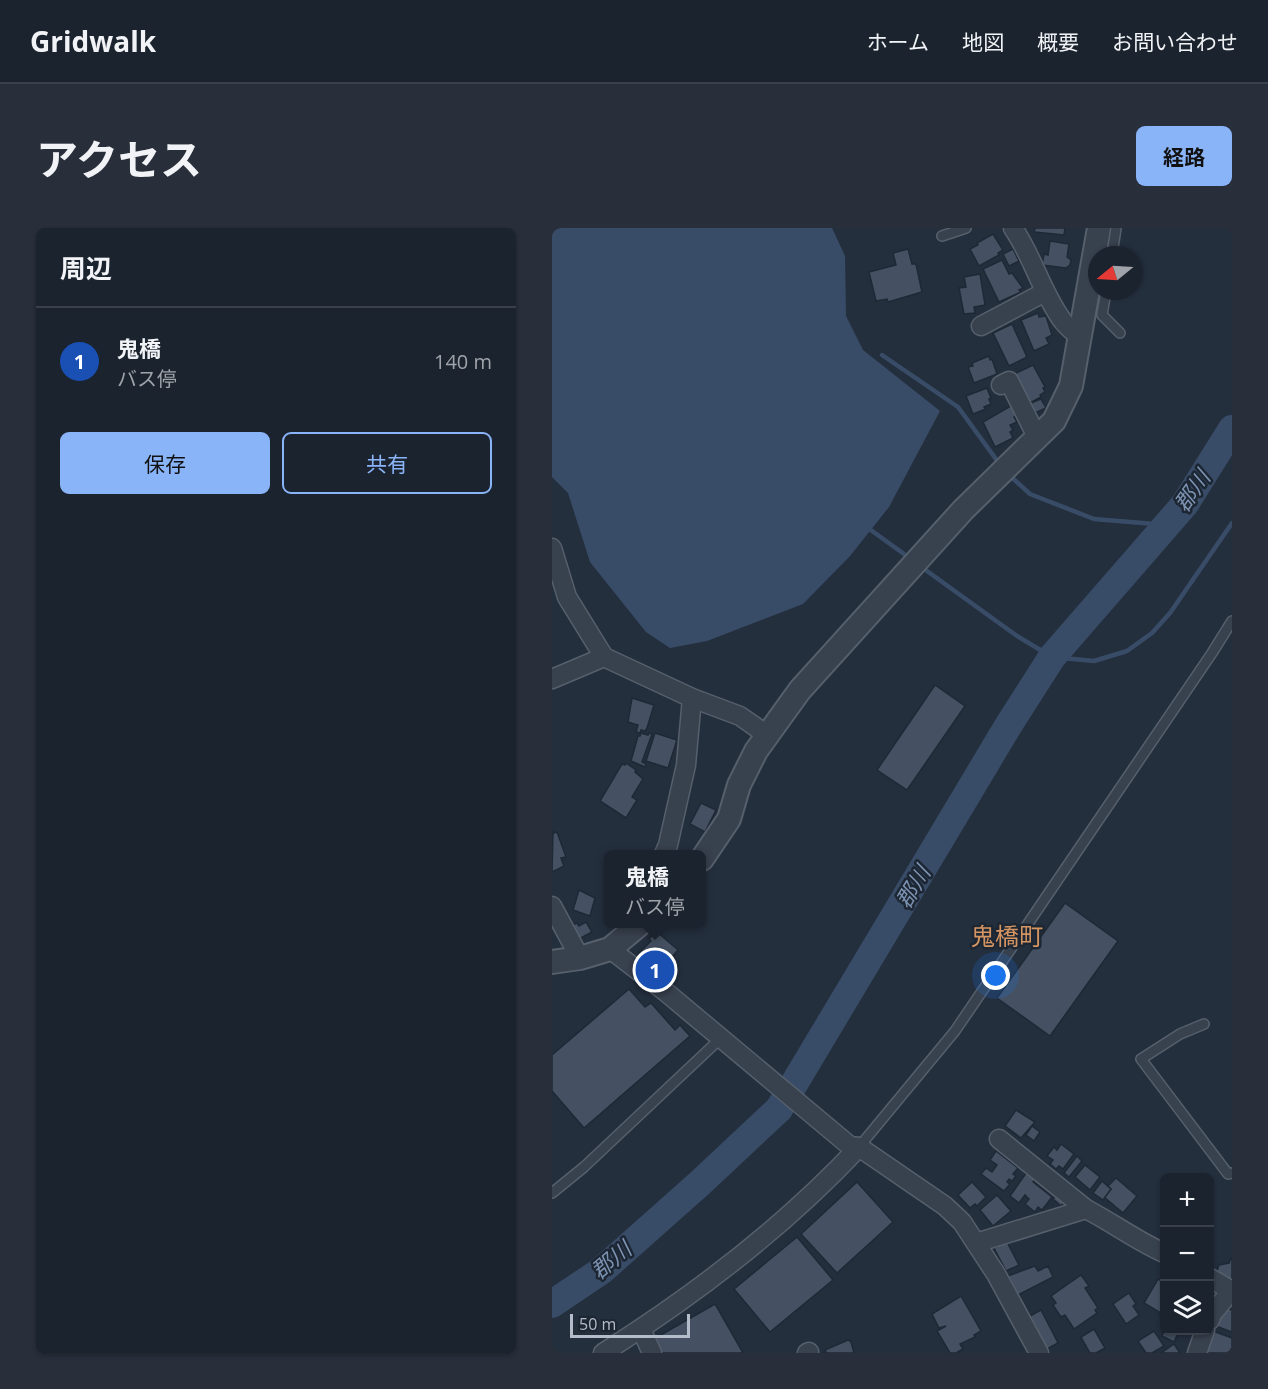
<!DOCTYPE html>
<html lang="ja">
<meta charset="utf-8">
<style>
body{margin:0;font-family:"Open Sans","Noto Sans JP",sans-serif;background:#282f3a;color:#f1f3f6}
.controls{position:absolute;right:18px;bottom:18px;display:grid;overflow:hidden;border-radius:9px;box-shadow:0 2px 4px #0004}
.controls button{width:54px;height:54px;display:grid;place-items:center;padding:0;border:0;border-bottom:2px solid #39404a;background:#1b232e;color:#f1f3f6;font:30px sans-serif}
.compass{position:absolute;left:536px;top:18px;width:54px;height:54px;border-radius:50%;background:#1b232e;box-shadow:0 2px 4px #0004;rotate:252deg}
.scale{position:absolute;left:18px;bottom:15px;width:120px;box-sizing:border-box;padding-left:6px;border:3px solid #b4bcc9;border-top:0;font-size:16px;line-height:21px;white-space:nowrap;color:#b4bcc9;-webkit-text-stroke:4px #1d2633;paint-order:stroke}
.you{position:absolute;left:444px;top:748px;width:21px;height:21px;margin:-15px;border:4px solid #fff;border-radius:50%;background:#1a73e8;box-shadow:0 0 0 9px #1a73e833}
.badge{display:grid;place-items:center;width:39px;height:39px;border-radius:50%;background:#8ab4f8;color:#fff;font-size:20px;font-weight:700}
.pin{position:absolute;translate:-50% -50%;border:3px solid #fff;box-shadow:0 2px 6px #0006}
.popup{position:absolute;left:52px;top:622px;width:102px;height:78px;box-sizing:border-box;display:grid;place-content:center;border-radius:9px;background:#1b232e;filter:drop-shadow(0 2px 4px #0005);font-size:20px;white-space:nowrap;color:#a0a4aa}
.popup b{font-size:22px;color:#f1f3f6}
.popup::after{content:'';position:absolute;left:50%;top:100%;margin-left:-12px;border:12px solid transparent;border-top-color:#1b232e}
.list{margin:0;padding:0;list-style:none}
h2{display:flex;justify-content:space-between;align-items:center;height:78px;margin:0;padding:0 24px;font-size:26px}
h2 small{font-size:20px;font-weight:400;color:#a0a4aa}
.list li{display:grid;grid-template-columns:39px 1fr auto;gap:18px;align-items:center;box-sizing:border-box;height:108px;padding:0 24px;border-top:2px solid #39404a}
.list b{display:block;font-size:22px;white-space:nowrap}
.list p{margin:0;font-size:20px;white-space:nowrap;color:#a0a4aa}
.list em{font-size:20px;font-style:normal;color:#a0a4aa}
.actions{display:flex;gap:12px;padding:18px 24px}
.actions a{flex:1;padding:14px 0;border:2px solid #8ab4f8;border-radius:9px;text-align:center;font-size:21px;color:#8ab4f8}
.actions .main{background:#8ab4f8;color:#111}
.icon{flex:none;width:33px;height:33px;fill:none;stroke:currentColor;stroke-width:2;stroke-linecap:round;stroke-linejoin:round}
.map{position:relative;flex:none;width:680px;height:1125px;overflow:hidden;border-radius:9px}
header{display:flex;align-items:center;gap:36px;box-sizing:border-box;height:84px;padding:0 30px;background:#1b232e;border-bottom:2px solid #39404a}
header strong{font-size:28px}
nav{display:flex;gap:33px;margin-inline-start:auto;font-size:21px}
.intro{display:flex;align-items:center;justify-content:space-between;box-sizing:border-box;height:144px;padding:0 36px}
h1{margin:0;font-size:42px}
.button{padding:15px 27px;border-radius:9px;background:#8ab4f8;color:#111;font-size:21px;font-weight:700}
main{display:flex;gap:36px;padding:0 36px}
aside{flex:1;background:#1b232e;border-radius:9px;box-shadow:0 2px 4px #0004}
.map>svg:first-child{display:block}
</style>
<header>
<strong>Gridwalk</strong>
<nav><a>ホーム</a><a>地図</a><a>概要</a><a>お問い合わせ</a></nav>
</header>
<div class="intro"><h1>アクセス</h1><a class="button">経路</a></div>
<main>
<aside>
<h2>周辺<small></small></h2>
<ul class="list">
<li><span class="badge" style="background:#1a4fb4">1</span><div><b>鬼橋</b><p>バス停</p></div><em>140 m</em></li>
</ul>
<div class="actions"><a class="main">保存</a><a>共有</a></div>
</aside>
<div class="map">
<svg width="680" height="1125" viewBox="0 0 680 1125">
<rect width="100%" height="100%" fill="#242f3e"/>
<polygon fill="#394c67" points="0,0 280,0 293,28 294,88 311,122 388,183 337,279 298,328 251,376 155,413 118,420 94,404 38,334 16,265 0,249"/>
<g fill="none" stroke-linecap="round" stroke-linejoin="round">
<g stroke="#394c67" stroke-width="4.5">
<polyline points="330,127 406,179 449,238"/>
<polyline points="456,246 478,266 542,291 615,297"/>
<polyline points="316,300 352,326"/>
<polyline points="375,343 465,408 500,429 542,433 575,423 600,405 618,385 680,295"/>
</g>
<polyline stroke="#394c67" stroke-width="28" points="0,1076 49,1043 148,955 227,881 456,498 500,429 633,276 680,201"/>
</g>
<g fill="#455162" stroke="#1f2835" stroke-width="1.5">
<polygon points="483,0 513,0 512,7 482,4"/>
<polygon points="441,6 451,22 446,25 447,27 427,38 418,21 426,17 425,15"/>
<polygon points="498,13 517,16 515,29 519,32 518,37 514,40 490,37 492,26 496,27"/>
<polygon points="356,21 360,36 364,36 370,64 336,74 335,71 324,73 317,44 344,37 341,25"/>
<polygon points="461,21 467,33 457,38 451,26"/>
<polygon points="450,32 457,46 460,45 471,60 467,62 469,64 447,74 431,41"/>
<polygon points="428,46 433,77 422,79 423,85 412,86 407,60 414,59 412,49"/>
<polygon points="486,85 487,89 494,88 500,107 494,110 497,116 482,123 469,92"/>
<polygon points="460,96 475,129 457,138 441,105"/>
<polygon points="437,128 438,132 440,131 445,146 422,155 416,139 421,138 420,135"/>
<polygon points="481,137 493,159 491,160 493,164 488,167 489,169 476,176 462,146"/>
<polygon points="435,160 439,170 437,171 439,176 432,179 434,181 421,186 414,168"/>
<polygon points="489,171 494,180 483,185 479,175"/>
<polygon points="462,176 467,186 462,189 465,194 458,197 461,202 458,204 461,210 443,219 431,194"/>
<polygon points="383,457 413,478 355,562 325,542"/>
<polygon points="80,470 102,477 95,500 93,503 89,502 88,505 84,504 86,497 76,494"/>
<polygon points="89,505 96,507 97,505 100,506 90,534 94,536 93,539 79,533 86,508 88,508"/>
<polygon points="103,505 125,512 116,540 94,533"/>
<polygon points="74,535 84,542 83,544 91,551 80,569 85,572 74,590 48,573 70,536 73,537"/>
<polygon points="149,575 164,582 153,604 138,596"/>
<polygon points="1,603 2,605 5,604 14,629 9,630 12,638 0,644"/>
<polygon points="27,662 43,670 38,688 21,682"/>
<polygon points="513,675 566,713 498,808 445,770"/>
<polygon points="34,694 40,704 27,711 20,697 25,695 27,698"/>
<polygon points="104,703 126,722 119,730 120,731 107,745 86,726 99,713 97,711"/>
<polygon points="77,761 93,779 99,775 123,802 128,797 138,808 32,900 0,863 0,827"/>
<polygon points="464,882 483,894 469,910 453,898"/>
<polygon points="480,898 488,904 482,913 474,907"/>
<polygon points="509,916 522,926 511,941 507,938 504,941 498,936 501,932 495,928 502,919 505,922"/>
<polygon points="444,923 466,940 461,946 464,948 460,953 457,951 455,954 458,956 452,963 429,946 434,940 440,944 445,937 438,932"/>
<polygon points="525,928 530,933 517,949 512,945"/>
<polygon points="533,937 548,949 538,962 523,949"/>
<polygon points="477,941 485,949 481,954 500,969 490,982 486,979 483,984 473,976 477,971 473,967 467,975 458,968"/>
<polygon points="564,950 585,968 571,985 552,969 559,961 556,958"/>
<polygon points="550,953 559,961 551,972 541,965"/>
<polygon points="305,954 341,994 285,1045 249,1006"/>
<polygon points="420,954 434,969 425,978 423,976 418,980 406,967"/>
<polygon points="508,963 516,969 509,978 501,971"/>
<polygon points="445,967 459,983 441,998 428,982"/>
<polygon points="245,1009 281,1052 218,1104 182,1061"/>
<polygon points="455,1014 467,1037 454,1043 442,1020"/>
<polygon points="679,1030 680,1030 680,1055 664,1046 667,1037 677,1035"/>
<polygon points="483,1038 486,1043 496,1038 501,1049 466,1067 456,1048"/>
<polygon points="529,1047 537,1058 533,1060 546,1080 543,1082 545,1085 522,1101 513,1087 509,1089 501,1077 504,1075 499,1068"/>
<polygon points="606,1051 612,1055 612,1087 592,1075"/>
<polygon points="577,1065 584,1076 581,1078 587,1087 574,1096 561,1076"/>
<polygon points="409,1068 429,1103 422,1107 423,1109 408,1116 411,1121 404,1125 398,1125 385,1103 394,1098 387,1100 380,1086"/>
<polygon points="163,1076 191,1125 108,1125 100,1112"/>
<polygon points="674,1080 680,1082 680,1104 664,1098 671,1081"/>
<polygon points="489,1082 506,1115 495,1121 492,1115 490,1116 478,1088"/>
<polygon points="542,1101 553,1120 544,1125 538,1125 529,1109"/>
<polygon points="612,1102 626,1105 622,1114 610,1108"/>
<polygon points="658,1102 680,1110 680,1125 650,1125"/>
<polygon points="602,1103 612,1118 600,1125 594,1125 586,1113"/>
<polygon points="296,1112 299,1114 302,1125 271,1125 274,1124 273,1122"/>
<polygon points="622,1116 628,1125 609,1125"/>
</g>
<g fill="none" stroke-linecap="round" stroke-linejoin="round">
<defs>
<g id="service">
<polyline points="390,8 414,0"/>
<polyline points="560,27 564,0"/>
<polyline points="554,63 550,87 568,105"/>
<polyline points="652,796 628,806 589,831 676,946 680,945"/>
<polyline points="307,919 403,803 660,425 680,393"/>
<polyline points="0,965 32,939 169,810"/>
</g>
<g id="minor">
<path d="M461,0C481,29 489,63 510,92C514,98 521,103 527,109"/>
<polyline points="429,98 493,64"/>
<polyline points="449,157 457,153 485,209"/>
<polyline points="0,320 15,369 52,429 140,470 188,488 215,507"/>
<polyline points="0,451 52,429"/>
<polyline points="112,626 116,617 134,537 140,470"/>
<polyline points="0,678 28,730"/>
<polyline points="58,721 115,765 298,918 307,919 393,978 410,994 444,1046 487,1125"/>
<polyline points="447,911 534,981"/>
<path d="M424,1015L534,981C561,995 585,1013 612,1025"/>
<polyline points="658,1050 680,1063"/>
<polyline points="658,1092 660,1086 679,1063"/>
<polyline points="89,1101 100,1125"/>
<path d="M51,1125C143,1067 233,998 307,919"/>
<polyline points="255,1125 257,1124"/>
<polyline points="645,1125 653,1102"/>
</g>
<g id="tertiary">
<polyline points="150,631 177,591 187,557 204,523 248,462 411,282 502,193 519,158 547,0"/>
<polyline points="0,734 28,730 58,721 88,696"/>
</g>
</defs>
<use href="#service" stroke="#565f6c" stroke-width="12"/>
<use href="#minor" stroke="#565f6c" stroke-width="21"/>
<use href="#tertiary" stroke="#565f6c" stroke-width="26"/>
<use href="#service" stroke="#38414e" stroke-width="9"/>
<use href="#minor" stroke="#38414e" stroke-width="18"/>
<use href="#tertiary" stroke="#38414e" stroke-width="22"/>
</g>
<g text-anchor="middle" stroke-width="5" stroke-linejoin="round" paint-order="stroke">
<g font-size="22" font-style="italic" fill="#7c92b1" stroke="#1d2633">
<text transform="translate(640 263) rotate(-55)" y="8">郡川</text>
<text transform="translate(361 659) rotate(-59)" y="8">郡川</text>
<text transform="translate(59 1032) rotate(-40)" y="8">郡川</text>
</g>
<g font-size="24" fill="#d59563" stroke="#1d2633">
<text x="455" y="717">鬼橋町</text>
</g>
</g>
</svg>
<div class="controls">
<button>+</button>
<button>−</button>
<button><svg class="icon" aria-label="layers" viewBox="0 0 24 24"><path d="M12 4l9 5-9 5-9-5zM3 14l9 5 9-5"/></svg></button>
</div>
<svg class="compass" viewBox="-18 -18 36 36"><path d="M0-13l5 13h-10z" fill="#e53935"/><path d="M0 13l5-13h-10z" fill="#a0a4aa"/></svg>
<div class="scale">50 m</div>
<div class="you"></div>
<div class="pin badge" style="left:103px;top:742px;background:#1a4fb4">1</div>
<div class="popup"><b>鬼橋</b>バス停</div>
</div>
</main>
